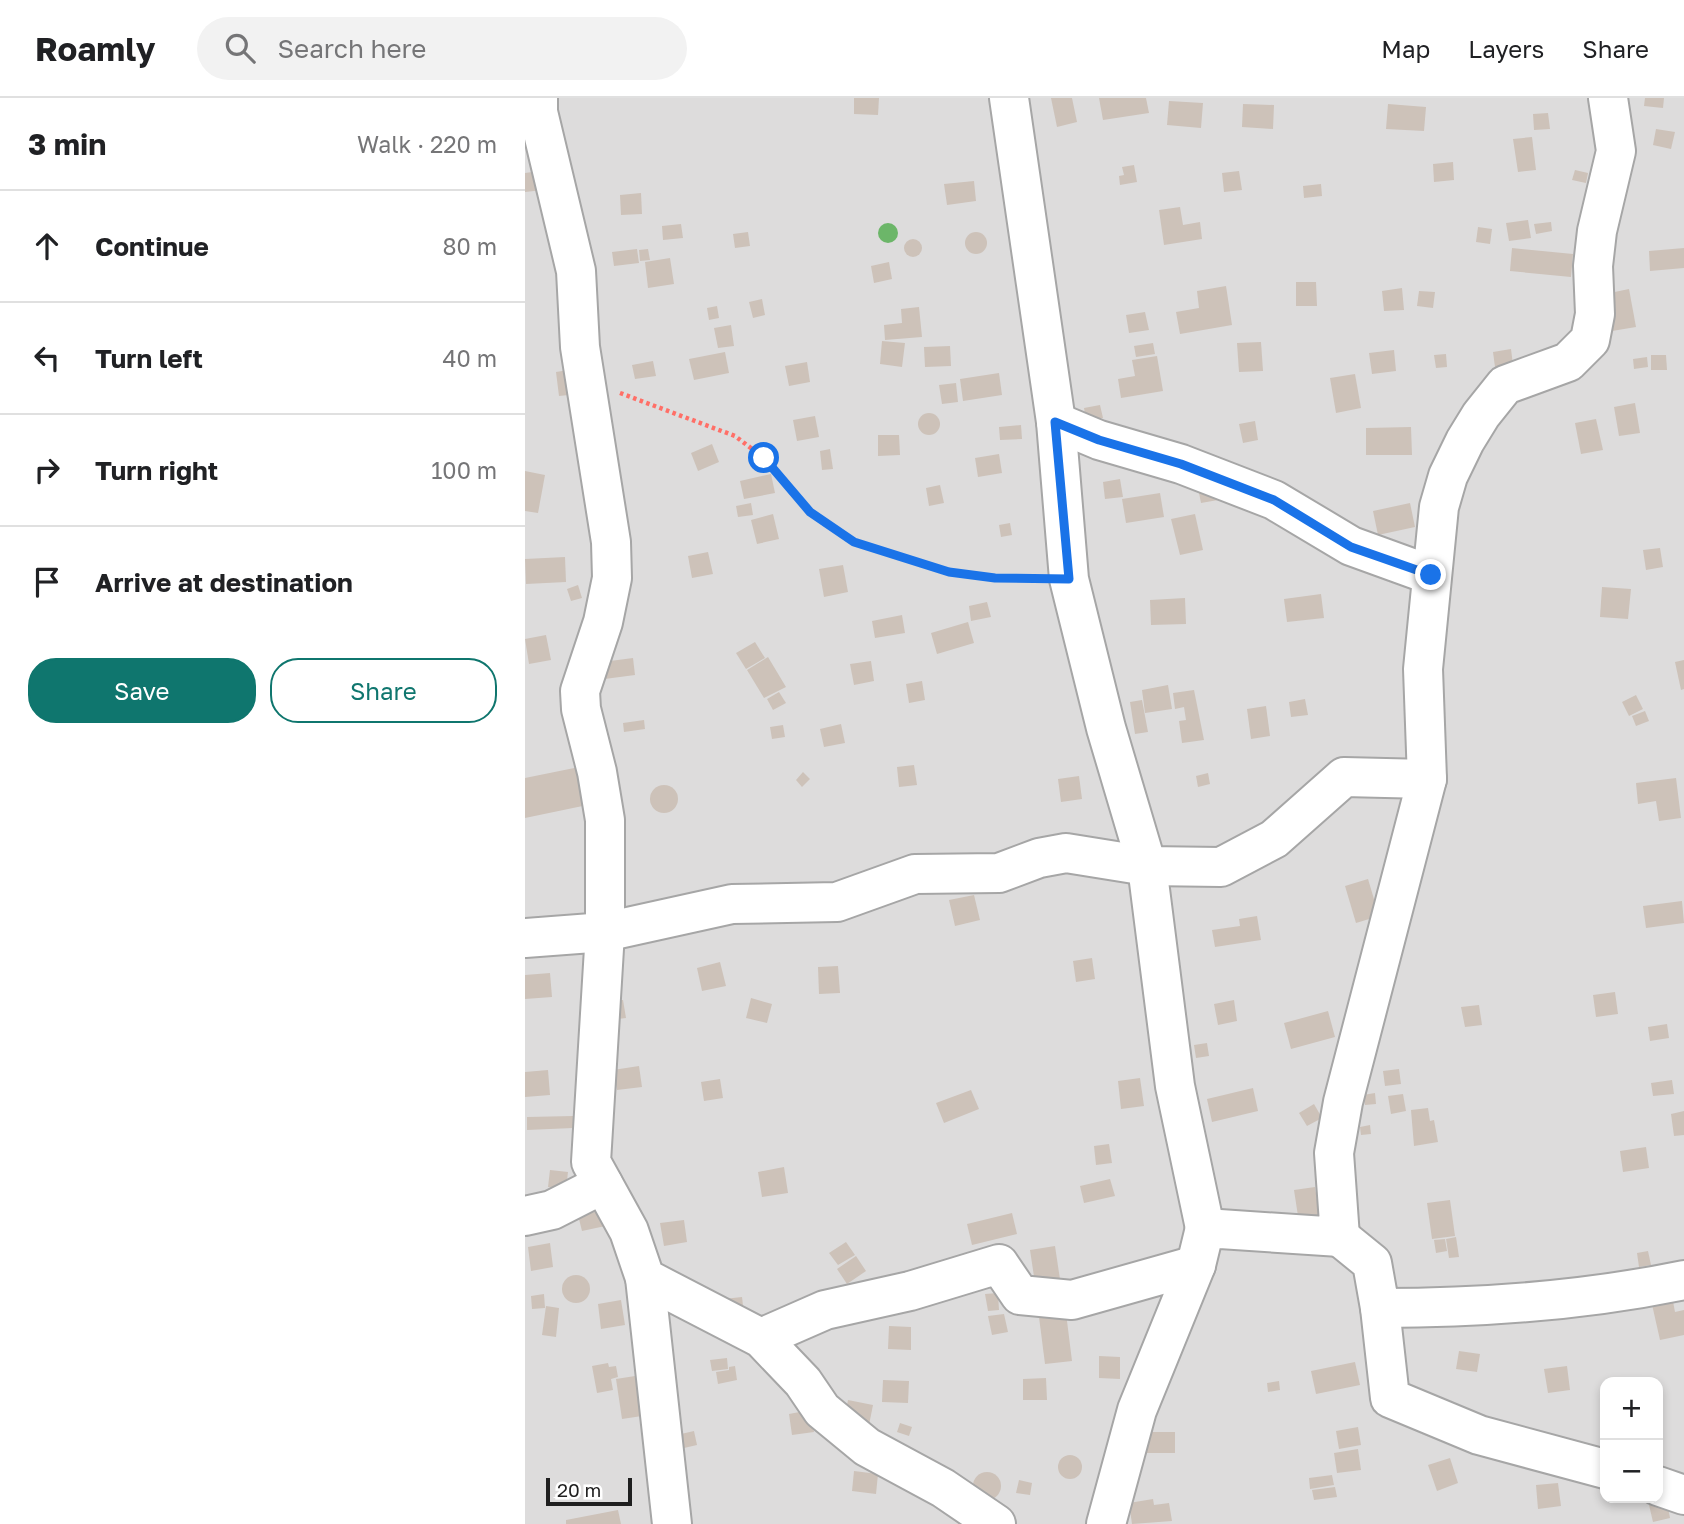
<!DOCTYPE html>
<meta charset="utf-8">
<style>
body{margin:0;font-family:"Golos Text",sans-serif;background:#f2f2f2;color:#202124}
.controls{position:absolute;right:21px;bottom:21px;display:grid;overflow:hidden;border-radius:14px;box-shadow:0 4px 10px #0003}
.controls button{width:63px;height:63px;display:grid;place-items:center;padding:0;border:0;border-bottom:2px solid #e0e0e0;background:#fff;color:#202124;font:35px sans-serif}
.scale{position:absolute;left:21px;bottom:18px;width:86px;box-sizing:border-box;padding-left:7px;border:4px solid #1f1f1f;border-top:0;font-size:19px;line-height:24px;white-space:nowrap;color:#1f1f1f;-webkit-text-stroke:5px #fff;paint-order:stroke}
.stop{position:absolute;width:21px;height:21px;margin:-16px;border:5px solid #1a73e8;border-radius:50%;background:#fff}
.stop.end{background:#1a73e8;border-color:#fff;box-shadow:0 2px 7px #0008}
.list{margin:0;padding:0;list-style:none}
h2{display:flex;justify-content:space-between;align-items:center;height:91px;margin:0;padding:0 28px;font-size:30px}
h2 small{font-size:23px;font-weight:400;color:#757577}
.list li{display:grid;grid-template-columns:46px 1fr auto;gap:21px;align-items:center;box-sizing:border-box;height:112px;padding:0 28px;border-top:2px solid #e0e0e0}
.list b{display:block;font-size:26px;white-space:nowrap}
.list em{font-size:23px;font-style:normal;color:#757577}
.actions{display:flex;gap:14px;padding:21px 28px}
.actions a{flex:1;padding:16px 0;border:2px solid #0f766e;border-radius:28px;text-align:center;font-size:24px;color:#0f766e}
.actions .main{background:#0f766e;color:#fff}
.icon{flex:none;width:38px;height:38px;fill:none;stroke:currentColor;stroke-width:2;stroke-linecap:round;stroke-linejoin:round}
.map{position:relative;flex:none;width:1159px;height:1426px;overflow:hidden}
header{display:flex;align-items:center;gap:42px;box-sizing:border-box;height:98px;padding:0 35px;background:#fff;border-bottom:2px solid #e0e0e0}
header strong{font-size:33px}
nav{display:flex;gap:38px;margin-inline-start:auto;font-size:24px}
.search{width:490px;height:63px;background:#f2f2f2;display:flex;align-items:center;gap:18px;box-sizing:border-box;padding:0 24px;border-radius:38px;color:#757577;font-size:26px}
main{display:flex}
aside{flex:1;background:#fff}
.map>svg:first-child{display:block}
</style>
<header>
<strong>Roamly</strong>
<div class="search"><svg class="icon" aria-label="search" viewBox="0 0 24 24"><circle cx="10" cy="10" r="6"/><path d="M15 15l6 6"/></svg>Search here</div>
<nav><a>Map</a><a>Layers</a><a>Share</a></nav>
</header>
<main>
<aside>
<h2>3 min<small>Walk · 220 m</small></h2>
<ul class="list">
<li><svg class="icon" aria-label="ahead" viewBox="0 0 24 24"><path d="M12 20V5M6 11l6-6 6 6"/></svg><div><b>Continue</b></div><em>80 m</em></li>
<li><svg class="icon" aria-label="left" viewBox="0 0 24 24"><path d="M17 20v-9H6M10 6l-5 5 5 5"/></svg><div><b>Turn left</b></div><em>40 m</em></li>
<li><svg class="icon" aria-label="right" viewBox="0 0 24 24"><path d="M7 20v-9h11M14 6l5 5-5 5"/></svg><div><b>Turn right</b></div><em>100 m</em></li>
<li><svg class="icon" aria-label="arrive" viewBox="0 0 24 24"><path d="M6 21V4h12l-3 4 3 4H6"/></svg><div><b>Arrive at destination</b></div></li>
</ul>
<div class="actions"><a class="main">Save</a><a>Share</a></div>
</aside>
<div class="map">
<svg width="1159" height="1426" viewBox="0 0 1159 1426">
<rect width="100%" height="100%" fill="#f1ece4"/>
<path fill="#dddcdc" fill-rule="evenodd" d="M0,0H1159V1426H0ZM1080,1284H1133V1400H1080Z"/>
<g fill="#cdc2b9">
<polygon points="329,0 354,0 353,17 329,16"/>
<polygon points="526,0 547,0 552,24 532,29"/>
<polygon points="574,0 621,0 624,15 578,22"/>
<polygon points="1120,0 1139,0 1138,10 1119,8"/>
<polygon points="644,3 678,5 676,30 642,27"/>
<polygon points="718,6 749,7 748,31 717,29"/>
<polygon points="863,6 901,9 899,33 861,31"/>
<polygon points="1023,15 1025,31 1009,32 1008,16"/>
<polygon points="1131,31 1150,34 1146,51 1128,47"/>
<polygon points="1007,39 1011,72 993,74 988,41"/>
<polygon points="928,64 929,82 909,84 908,66"/>
<polygon points="609,67 612,84 595,87 594,78 599,77 597,69"/>
<polygon points="1050,72 1063,75 1061,85 1047,82"/>
<polygon points="15,73 18,92 0,94 0,75"/>
<polygon points="714,73 717,92 699,94 697,75"/>
<polygon points="449,83 451,103 422,107 419,86"/>
<polygon points="796,86 797,98 779,100 778,88"/>
<polygon points="116,95 117,116 96,117 95,97"/>
<polygon points="655,109 658,127 675,124 677,141 639,147 634,112"/>
<polygon points="1003,122 1006,140 984,143 981,125"/>
<polygon points="1026,124 1027,133 1011,136 1009,126"/>
<polygon points="156,126 158,140 138,142 137,128"/>
<polygon points="953,129 967,131 965,146 951,144"/>
<polygon points="223,134 225,148 210,150 208,136"/>
<circle cx="451" cy="145" r="11"/>
<circle cx="388" cy="150" r="9"/>
<polygon points="987,150 1048,156 1046,179 985,173"/>
<polygon points="1159,150 1159,170 1125,173 1124,153"/>
<polygon points="112,151 114,165 89,168 87,154"/>
<polygon points="123,151 125,162 115,163 114,152"/>
<polygon points="145,160 149,186 123,190 120,164"/>
<polygon points="364,164 367,181 349,185 346,168"/>
<polygon points="771,184 791,184 792,208 771,208"/>
<polygon points="701,188 707,227 655,236 651,214 674,210 672,193"/>
<polygon points="877,190 879,212 859,213 857,193"/>
<polygon points="1104,191 1111,229 1087,233 1080,196"/>
<polygon points="894,193 910,194 908,210 892,208"/>
<polygon points="237,201 240,217 228,220 224,204"/>
<polygon points="192,208 194,220 184,222 182,210"/>
<polygon points="394,209 397,239 360,242 359,227 377,225 376,211"/>
<polygon points="620,214 624,232 604,235 601,217"/>
<polygon points="206,227 209,248 193,250 189,230"/>
<polygon points="357,243 380,245 377,269 355,266"/>
<polygon points="736,244 738,273 714,274 712,245"/>
<polygon points="628,245 630,256 611,259 609,248"/>
<polygon points="425,248 426,268 400,269 399,249"/>
<polygon points="986,251 988,267 970,269 968,254"/>
<polygon points="869,252 871,273 847,276 844,255"/>
<polygon points="200,254 204,275 169,282 164,261"/>
<polygon points="921,256 922,269 911,270 909,257"/>
<polygon points="1126,257 1141,257 1142,272 1126,272"/>
<polygon points="632,258 638,293 596,300 593,281 610,278 607,262"/>
<polygon points="1122,259 1123,269 1109,271 1108,261"/>
<polygon points="128,263 131,278 110,281 107,267"/>
<polygon points="282,264 285,284 264,288 260,268"/>
<polygon points="50,271 53,296 34,298 31,274"/>
<polygon points="474,275 477,297 438,303 435,281"/>
<polygon points="830,276 836,310 811,315 805,280"/>
<polygon points="431,285 433,304 417,306 414,287"/>
<polygon points="1110,305 1115,335 1094,338 1089,309"/>
<polygon points="575,307 578,320 561,322 559,310"/>
<circle cx="404" cy="326" r="11"/>
<polygon points="290,318 294,339 272,343 268,322"/>
<polygon points="1071,321 1078,352 1056,356 1050,325"/>
<polygon points="730,323 733,342 718,345 714,326"/>
<polygon points="496,327 497,341 475,342 474,329"/>
<polygon points="886,329 887,357 841,357 841,330"/>
<polygon points="353,337 374,337 375,357 353,358"/>
<polygon points="187,346 194,364 173,373 166,355"/>
<polygon points="305,351 308,371 297,372 295,353"/>
<polygon points="474,356 477,375 453,379 450,360"/>
<polygon points="0,373 20,377 13,415 0,413"/>
<polygon points="246,376 250,395 219,401 215,383"/>
<polygon points="595,381 598,399 580,401 578,384"/>
<polygon points="415,387 419,405 404,408 401,390"/>
<polygon points="691,393 693,402 676,405 674,395"/>
<polygon points="635,395 639,419 601,425 597,401"/>
<polygon points="226,405 228,417 213,419 211,408"/>
<polygon points="885,405 890,429 853,437 848,413"/>
<polygon points="248,416 254,441 232,446 226,422"/>
<polygon points="670,416 678,452 655,457 646,421"/>
<polygon points="485,425 487,437 476,439 474,427"/>
<polygon points="1135,450 1138,469 1121,472 1118,452"/>
<polygon points="183,454 188,476 167,480 163,458"/>
<polygon points="40,459 41,484 1,486 0,461"/>
<polygon points="318,467 323,494 299,499 294,471"/>
<polygon points="53,487 57,500 46,503 42,491"/>
<polygon points="1077,489 1106,491 1103,521 1075,519"/>
<polygon points="796,496 799,520 762,524 759,501"/>
<polygon points="660,500 661,526 626,527 625,502"/>
<polygon points="462,504 466,519 446,523 444,508"/>
<polygon points="377,517 380,535 350,540 347,523"/>
<polygon points="443,524 449,545 412,556 406,535"/>
<polygon points="21,537 26,562 4,566 0,541"/>
<polygon points="230,544 240,560 221,571 211,555"/>
<polygon points="243,559 261,589 239,600 222,572"/>
<polygon points="108,560 110,577 72,582 70,565"/>
<polygon points="1159,562 1159,591 1156,592 1150,564"/>
<polygon points="346,563 349,583 329,587 325,566"/>
<polygon points="397,583 400,602 384,605 381,586"/>
<polygon points="643,587 647,611 620,615 617,592"/>
<polygon points="669,592 679,642 657,645 654,623 661,622 659,609 650,611 648,595"/>
<polygon points="254,594 261,605 248,612 242,601"/>
<polygon points="1111,597 1118,611 1104,618 1097,604"/>
<polygon points="780,601 783,617 766,619 764,604"/>
<polygon points="617,602 623,634 610,636 605,604"/>
<polygon points="741,608 745,638 726,641 722,611"/>
<polygon points="1120,613 1124,623 1111,628 1107,618"/>
<polygon points="119,622 120,631 99,634 98,625"/>
<polygon points="316,626 320,645 299,649 295,631"/>
<polygon points="258,627 260,639 247,641 245,629"/>
<polygon points="64,667 72,705 0,720 0,680"/>
<polygon points="389,667 392,687 374,689 372,669"/>
<polygon points="278,674 285,681 277,689 271,682"/>
<polygon points="683,675 685,686 673,689 671,678"/>
<polygon points="554,678 557,701 536,704 533,681"/>
<polygon points="1151,680 1156,720 1134,723 1131,703 1113,706 1111,685"/>
<circle cx="139" cy="701" r="14"/>
<polygon points="843,781 854,818 831,825 820,788"/>
<polygon points="449,797 455,822 430,828 424,802"/>
<polygon points="1157,803 1159,825 1121,830 1118,808"/>
<polygon points="732,818 736,842 690,849 687,832 715,828 714,821"/>
<polygon points="567,860 570,881 551,884 548,863"/>
<polygon points="195,864 201,888 177,893 172,870"/>
<polygon points="313,868 315,895 294,896 293,869"/>
<polygon points="25,875 27,899 0,901 0,877"/>
<polygon points="1090,894 1093,916 1071,919 1068,897"/>
<polygon points="226,900 247,906 242,925 221,920"/>
<polygon points="98,902 101,920 85,922 82,904"/>
<polygon points="709,902 712,923 693,927 689,906"/>
<polygon points="954,907 957,927 940,929 936,909"/>
<polygon points="803,913 810,939 766,951 759,925"/>
<polygon points="1142,926 1144,940 1125,943 1123,929"/>
<polygon points="682,945 684,958 671,960 669,947"/>
<polygon points="114,968 117,989 92,992 88,972"/>
<polygon points="874,971 876,986 860,988 858,973"/>
<polygon points="23,972 25,997 0,999 0,974"/>
<polygon points="615,980 619,1008 596,1011 593,983"/>
<polygon points="195,981 198,1000 179,1003 176,984"/>
<polygon points="1147,982 1149,996 1128,998 1126,985"/>
<polygon points="728,990 733,1013 687,1024 682,1001"/>
<polygon points="446,992 454,1011 419,1025 411,1005"/>
<polygon points="850,995 851,1006 840,1007 838,997"/>
<polygon points="878,996 881,1013 866,1016 863,998"/>
<polygon points="789,1006 797,1020 782,1028 774,1015"/>
<polygon points="903,1010 905,1023 909,1022 913,1044 889,1048 886,1012"/>
<polygon points="1159,1013 1159,1037 1149,1038 1146,1016"/>
<polygon points="48,1018 48,1030 2,1032 2,1019"/>
<polygon points="845,1027 846,1036 836,1037 835,1029"/>
<polygon points="584,1046 587,1065 571,1067 569,1048"/>
<polygon points="1121,1049 1124,1070 1098,1074 1095,1053"/>
<polygon points="259,1069 263,1095 237,1099 233,1074"/>
<polygon points="25,1072 43,1074 41,1091 23,1089"/>
<polygon points="585,1081 590,1098 559,1105 555,1088"/>
<polygon points="790,1089 796,1128 775,1131 769,1092"/>
<polygon points="925,1102 930,1138 907,1141 902,1105"/>
<polygon points="82,1112 85,1127 57,1133 53,1117"/>
<polygon points="487,1115 492,1136 447,1147 442,1126"/>
<polygon points="159,1122 162,1144 139,1148 135,1125"/>
<polygon points="931,1139 934,1159 924,1160 921,1141"/>
<polygon points="920,1141 922,1153 911,1155 909,1142"/>
<polygon points="321,1144 330,1157 313,1167 304,1155"/>
<polygon points="25,1145 28,1169 6,1173 3,1149"/>
<polygon points="530,1148 536,1188 511,1192 505,1152"/>
<polygon points="1123,1153 1126,1167 1114,1169 1112,1155"/>
<polygon points="331,1158 341,1173 322,1186 312,1171"/>
<circle cx="51" cy="1191" r="14"/>
<polygon points="473,1195 474,1212 463,1213 460,1196"/>
<polygon points="19,1196 20,1210 7,1211 6,1198"/>
<polygon points="1147,1198 1150,1214 1159,1212 1159,1237 1135,1242 1126,1202"/>
<polygon points="217,1199 219,1216 199,1201"/>
<polygon points="96,1202 100,1227 76,1231 73,1206"/>
<polygon points="21,1208 34,1210 31,1239 17,1237"/>
<polygon points="541,1215 547,1263 520,1266 514,1219"/>
<polygon points="479,1216 483,1234 467,1237 463,1218"/>
<polygon points="364,1228 386,1229 386,1252 363,1251"/>
<polygon points="934,1253 955,1256 952,1274 931,1271"/>
<polygon points="574,1258 595,1259 595,1281 574,1280"/>
<polygon points="202,1260 203,1271 187,1273 185,1262"/>
<polygon points="830,1264 835,1287 791,1296 786,1273"/>
<polygon points="83,1265 84,1269 91,1268 93,1279 86,1281 88,1292 72,1295 67,1268"/>
<polygon points="210,1268 212,1282 193,1286 191,1274 204,1272 204,1269"/>
<polygon points="1042,1268 1045,1292 1023,1295 1019,1271"/>
<polygon points="110,1278 117,1318 97,1321 91,1281"/>
<polygon points="521,1280 522,1302 498,1302 498,1281"/>
<polygon points="358,1282 384,1283 383,1305 357,1304"/>
<polygon points="754,1283 755,1292 743,1294 742,1285"/>
<polygon points="323,1302 348,1307 344,1327 319,1322"/>
<polygon points="285,1312 289,1334 267,1337 264,1316"/>
<polygon points="375,1325 387,1329 384,1338 372,1334"/>
<polygon points="833,1329 836,1347 814,1351 811,1333"/>
<polygon points="169,1333 172,1347 159,1350 156,1336"/>
<rect x="614" y="1334" width="36" height="21"/>
<polygon points="833,1351 836,1372 812,1375 809,1355"/>
<circle cx="545" cy="1369" r="12"/>
<polygon points="925,1360 933,1385 912,1393 903,1367"/>
<polygon points="329,1373 353,1376 351,1396 327,1393"/>
<circle cx="462" cy="1388" r="14"/>
<polygon points="807,1377 809,1387 785,1391 784,1380"/>
<polygon points="494,1382 507,1385 505,1397 491,1395"/>
<polygon points="1033,1385 1036,1408 1013,1411 1011,1387"/>
<polygon points="810,1389 812,1399 789,1402 787,1392"/>
<polygon points="628,1401 629,1407 644,1405 647,1423 607,1426 604,1405"/>
<polygon points="1142,1404 1145,1420 1128,1424 1124,1407"/>
<polygon points="93,1412 96,1426 41,1426 41,1422"/>
</g>
<g fill="none" stroke-linecap="round" stroke-linejoin="round">
<defs>
<g id="minor">
<polyline points="13,0 13,14 51,173 55,249 86,444 87,480 78,524 55,593 56,611 72,674 80,722 80,834 66,1064 104,1133 120,1180 236,1240 278,1284 297,1312 342,1349 418,1390 471,1426"/>
<polyline points="484,0 531,324 544,481 581,630 622,768 650,988 680,1130"/>
<polyline points="531,324 574,342 656,366 749,402 826,448 906,477"/>
<polyline points="0,840 80,834 207,806 312,804 390,776 474,775 514,760 541,755 622,768 696,769 749,741 819,679 902,681"/>
<polyline points="0,1118 27,1112 78,1086"/>
<path d="M815,1139L847,1165L855,1210C958,1210 1058,1203 1159,1182"/>
<polyline points="120,1180 147,1426"/>
<polyline points="855,1210 865,1300 954,1337 1080,1371"/>
<polyline points="236,1240 300,1212 385,1193 474,1166 495,1197 547,1202 671,1167"/>
<polyline points="1133,1388 1159,1397"/>
<polyline points="581,1426 612,1312 671,1167 680,1130 815,1139 809,1055 818,1004 902,681 898,571 914,409 923,378 940,343 956,317 980,287 1043,264 1065,242 1070,216 1068,168 1072,133 1091,53 1083,0"/>
</g>
</defs>
<use href="#minor" stroke="#a6a6a6" stroke-width="42"/>
<polyline stroke="#ff6f67" stroke-width="4.5" stroke-dasharray="3.5 3.5" stroke-linecap="butt" points="95,295 210,338 239,360 285,414 329,444 424,474 470,480 511,480"/>
<use href="#minor" stroke="#fff" stroke-width="38"/>
</g>
<circle fill="#6cb669" cx="363" cy="135" r="10"/>
<g fill="none" stroke-linecap="round" stroke-linejoin="round">
<polyline stroke="#1a73e8" stroke-width="9" points="239,360 285,414 329,444 424,474 470,480 544,481 530,324 574,342 656,366 749,402 826,449 906,477"/>
</g>
</svg>
<div class="controls">
<button>+</button>
<button>−</button>
</div>
<div class="scale">20 m</div>
<div class="stop" style="left:239px;top:360px"></div>
<div class="stop end" style="left:906px;top:477px"></div>
</div>
</main>
